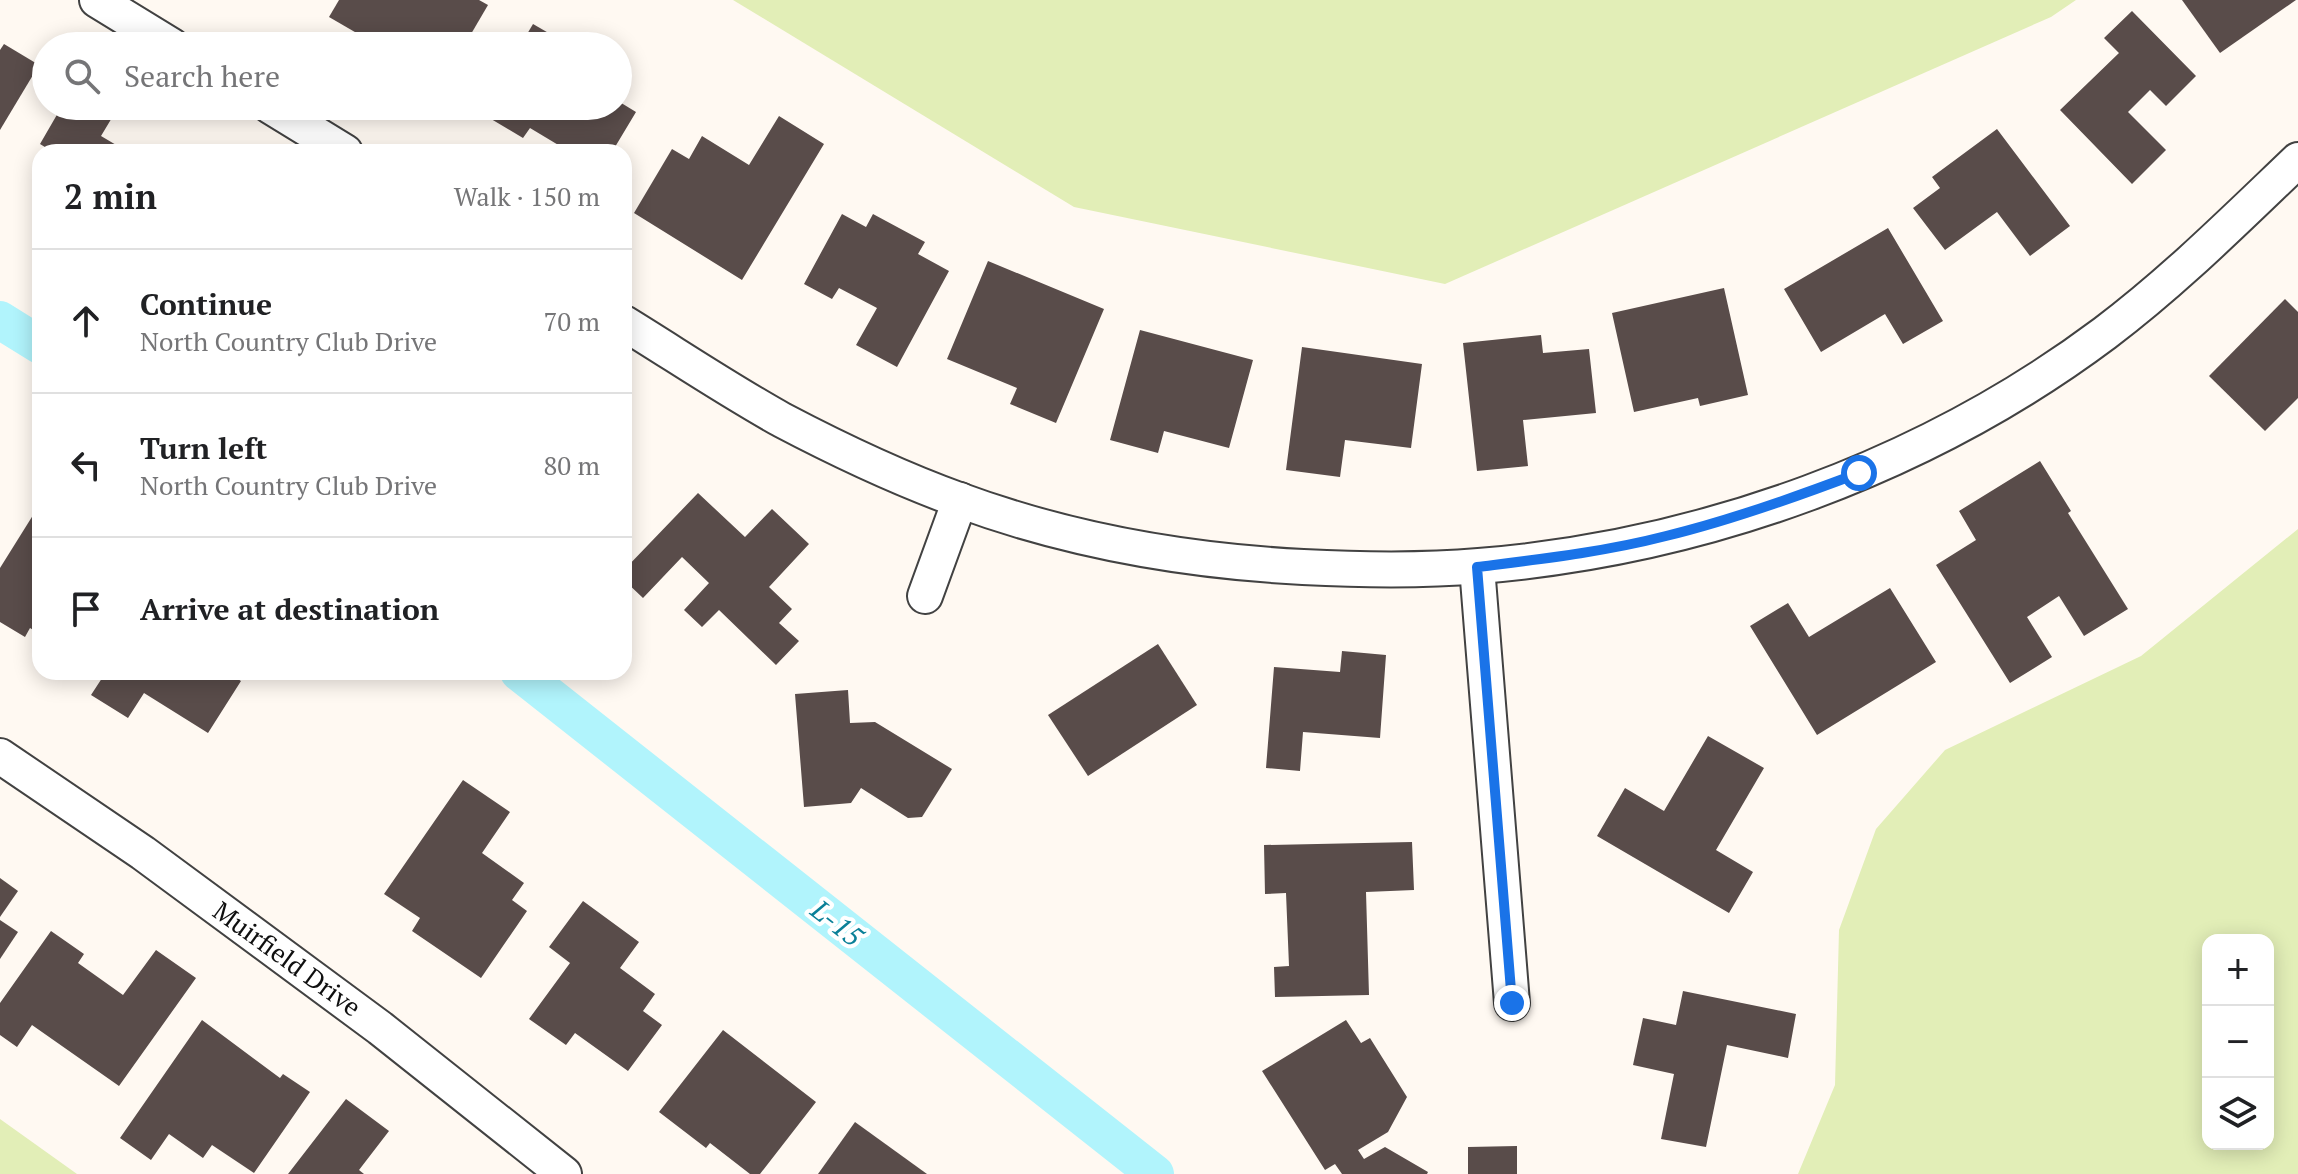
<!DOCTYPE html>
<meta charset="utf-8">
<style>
body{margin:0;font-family:"PT Serif",serif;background:#f2f2f2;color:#202124}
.controls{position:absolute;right:24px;bottom:24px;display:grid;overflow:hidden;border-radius:16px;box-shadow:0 4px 20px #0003}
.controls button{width:72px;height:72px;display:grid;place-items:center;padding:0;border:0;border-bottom:2px solid #e0e0e0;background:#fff;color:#202124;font:40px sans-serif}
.stop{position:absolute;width:24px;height:24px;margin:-18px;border:6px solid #1a73e8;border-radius:50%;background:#fff}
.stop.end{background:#1a73e8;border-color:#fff;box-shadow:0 2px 8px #0008}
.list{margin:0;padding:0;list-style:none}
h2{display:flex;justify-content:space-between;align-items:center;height:104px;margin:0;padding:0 32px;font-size:34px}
h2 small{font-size:26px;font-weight:400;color:#757577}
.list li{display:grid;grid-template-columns:52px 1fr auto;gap:24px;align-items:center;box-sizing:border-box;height:144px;padding:0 32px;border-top:2px solid #e0e0e0}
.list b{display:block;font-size:30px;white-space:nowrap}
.list p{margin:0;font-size:26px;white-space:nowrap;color:#757577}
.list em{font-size:26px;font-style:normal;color:#757577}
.icon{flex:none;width:44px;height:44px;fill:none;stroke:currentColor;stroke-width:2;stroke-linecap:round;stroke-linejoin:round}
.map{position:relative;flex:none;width:2298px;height:1174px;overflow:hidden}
.search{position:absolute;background:#fff;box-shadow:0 4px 20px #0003;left:32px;top:32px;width:600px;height:88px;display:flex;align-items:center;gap:20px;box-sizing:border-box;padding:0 28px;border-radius:44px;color:#757577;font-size:30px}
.panel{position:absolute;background:#fff;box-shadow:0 4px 20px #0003;left:32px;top:144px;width:600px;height:536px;border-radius:24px}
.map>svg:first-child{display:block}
</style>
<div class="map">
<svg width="2298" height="1174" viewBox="0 0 2298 1174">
<rect width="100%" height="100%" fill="#fff9f2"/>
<g fill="#e2eeb7" fill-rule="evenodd">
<polygon points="733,0 2076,0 2051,17 1445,284 1074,207"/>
<path d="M2298,529V1174H1798L1835,1085L1839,930L1876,829L1945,750L2141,656ZM2268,940V1144H2208V940Z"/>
<polygon points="0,1119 77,1174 0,1174"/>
</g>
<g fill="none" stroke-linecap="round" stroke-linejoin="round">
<g stroke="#b1f4fc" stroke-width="38">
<polyline points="0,320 40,345"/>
<polyline points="519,672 1155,1174"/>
</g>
</g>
<g fill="#594c4a">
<polygon points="339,0 479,0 488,5 464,46 379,46 329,17"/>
<polygon points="2182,0 2296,0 2220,53"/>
<polygon points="2132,11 2196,76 2166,106 2150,90 2128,112 2166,150 2132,184 2060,110 2119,53 2104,38"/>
<polygon points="533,24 571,46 520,46"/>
<polygon points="4,44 39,65 0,130 0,50"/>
<polygon points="618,101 636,112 612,152 570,152 530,128 523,138 481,113 485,106 618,106"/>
<polygon points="62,106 119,106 101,136 128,152 53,152 40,144"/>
<polygon points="779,116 824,144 742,280 634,213 672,149 689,159 702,136 749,165"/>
<polygon points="1997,129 2070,226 2030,256 1997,212 1945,250 1913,208 1940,188 1932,177"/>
<polygon points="842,214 866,227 873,214 925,242 918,254 949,271 897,367 856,345 877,308 839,288 832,299 804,284"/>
<polygon points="1888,228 1943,321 1903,344 1885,314 1821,352 1784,289"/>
<polygon points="988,261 1104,309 1056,423 1010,404 1017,388 947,359"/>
<polygon points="1724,288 1748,395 1700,406 1698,398 1634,412 1612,313"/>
<polygon points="2285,299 2298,312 2298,398 2265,431 2209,376"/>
<polygon points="1140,330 1253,360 1229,448 1164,431 1158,453 1110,440"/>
<polygon points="1541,335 1543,353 1589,349 1596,413 1523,420 1528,466 1477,471 1463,343"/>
<polygon points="1302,347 1422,364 1411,448 1345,440 1340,477 1286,470"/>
<polygon points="2040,461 2071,511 2068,513 2128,609 2084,636 2059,596 2027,617 2052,657 2010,683 1936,565 1976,540 1959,511"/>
<polygon points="698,493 745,537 772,509 809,544 769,587 792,609 779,623 799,641 776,665 719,610 702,627 684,610 709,583 682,557 643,598 624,580 624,570"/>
<polygon points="40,504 40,634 30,628 25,637 0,622 0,568"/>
<polygon points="1890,588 1936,662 1817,735 1750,626 1788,603 1809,637"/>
<polygon points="1158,644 1197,705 1088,776 1048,715"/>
<polygon points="1342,651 1386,655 1380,738 1303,732 1300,771 1266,768 1274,667 1340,672"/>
<polygon points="106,672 227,672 241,681 208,733 144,693 128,718 91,695"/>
<polygon points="848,690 850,723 875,722 952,769 922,817 908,818 861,788 851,803 804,807 795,694"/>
<polygon points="1708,736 1764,768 1716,850 1753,872 1729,913 1597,836 1625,788 1664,811"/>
<polygon points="463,780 510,812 482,853 524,883 512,900 527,911 481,978 412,931 420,918 384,894"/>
<polygon points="1412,842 1414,890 1366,892 1369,995 1275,997 1274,967 1289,966 1286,893 1265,894 1264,845"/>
<polygon points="0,878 18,891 0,917"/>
<polygon points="583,901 639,942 620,968 655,994 643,1011 662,1025 628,1071 575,1033 566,1045 529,1019 570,963 549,947"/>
<polygon points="0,920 18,932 0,959"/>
<polygon points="51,931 84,954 78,963 123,995 156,950 196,978 119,1086 32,1025 17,1047 0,1035 0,1003"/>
<polygon points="1683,991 1796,1014 1788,1058 1727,1045 1706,1147 1661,1139 1674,1074 1633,1065 1643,1018 1676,1025"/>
<polygon points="202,1020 280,1078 283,1074 310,1092 254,1173 212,1145 203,1158 169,1134 151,1160 120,1138"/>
<polygon points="1346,1020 1361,1043 1370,1038 1407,1097 1388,1132 1358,1150 1364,1159 1385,1147 1428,1172 1427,1174 1342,1174 1335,1164 1325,1170 1262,1071"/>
<polygon points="723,1030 816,1102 760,1174 750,1174 710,1143 706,1148 659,1112"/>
<polygon points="346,1099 389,1131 359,1170 364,1174 288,1174"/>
<polygon points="855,1122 927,1174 818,1174"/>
<polygon points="1517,1146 1517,1174 1468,1174 1468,1147"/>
</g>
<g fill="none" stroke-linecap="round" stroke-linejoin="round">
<defs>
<g id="minor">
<polyline points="97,0 172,46"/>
<polyline points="270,106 345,152"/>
<path d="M624,323C676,355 728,390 782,420C839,450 898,478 959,500C1070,541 1186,561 1303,567C1362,570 1421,571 1479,566C1702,548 1926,467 2105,333C2174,281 2235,220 2298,160"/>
<polyline points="1477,567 1512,1003"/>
<polyline points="925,596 960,500"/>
<polyline points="0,756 143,853 380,1028 564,1174"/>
</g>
</defs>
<use href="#minor" stroke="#424242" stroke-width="38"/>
<use href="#minor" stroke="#fff" stroke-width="34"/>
</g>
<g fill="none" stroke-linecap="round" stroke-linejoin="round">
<path stroke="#1a73e8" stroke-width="10" d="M1512,1003L1477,567C1541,559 1604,552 1666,536C1732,520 1796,497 1859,473"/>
</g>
<g text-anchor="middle" stroke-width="8" stroke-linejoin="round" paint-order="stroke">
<g font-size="26" fill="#0f0f0f" stroke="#fff">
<text transform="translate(287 959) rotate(36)" y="9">Muirfield Drive</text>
</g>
<g font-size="28" font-style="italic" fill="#0b8098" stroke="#fff">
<text transform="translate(837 923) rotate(38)" y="10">L-15</text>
</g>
</g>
</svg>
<div class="controls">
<button>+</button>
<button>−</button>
<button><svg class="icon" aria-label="layers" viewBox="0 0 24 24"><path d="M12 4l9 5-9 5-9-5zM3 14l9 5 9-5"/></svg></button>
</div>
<div class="stop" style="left:1859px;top:473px"></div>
<div class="stop end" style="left:1512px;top:1003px"></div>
<div class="search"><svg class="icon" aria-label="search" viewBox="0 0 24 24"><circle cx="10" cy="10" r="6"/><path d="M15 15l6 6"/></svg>Search here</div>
<section class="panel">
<h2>2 min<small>Walk · 150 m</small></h2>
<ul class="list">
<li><svg class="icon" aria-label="ahead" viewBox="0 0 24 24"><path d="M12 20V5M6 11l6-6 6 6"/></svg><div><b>Continue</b><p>North Country Club Drive</p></div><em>70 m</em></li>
<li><svg class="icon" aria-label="left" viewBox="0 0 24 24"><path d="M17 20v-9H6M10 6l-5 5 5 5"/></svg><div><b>Turn left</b><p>North Country Club Drive</p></div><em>80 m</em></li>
<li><svg class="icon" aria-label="arrive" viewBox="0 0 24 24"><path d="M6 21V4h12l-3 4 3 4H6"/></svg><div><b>Arrive at destination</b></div></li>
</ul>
</section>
</div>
